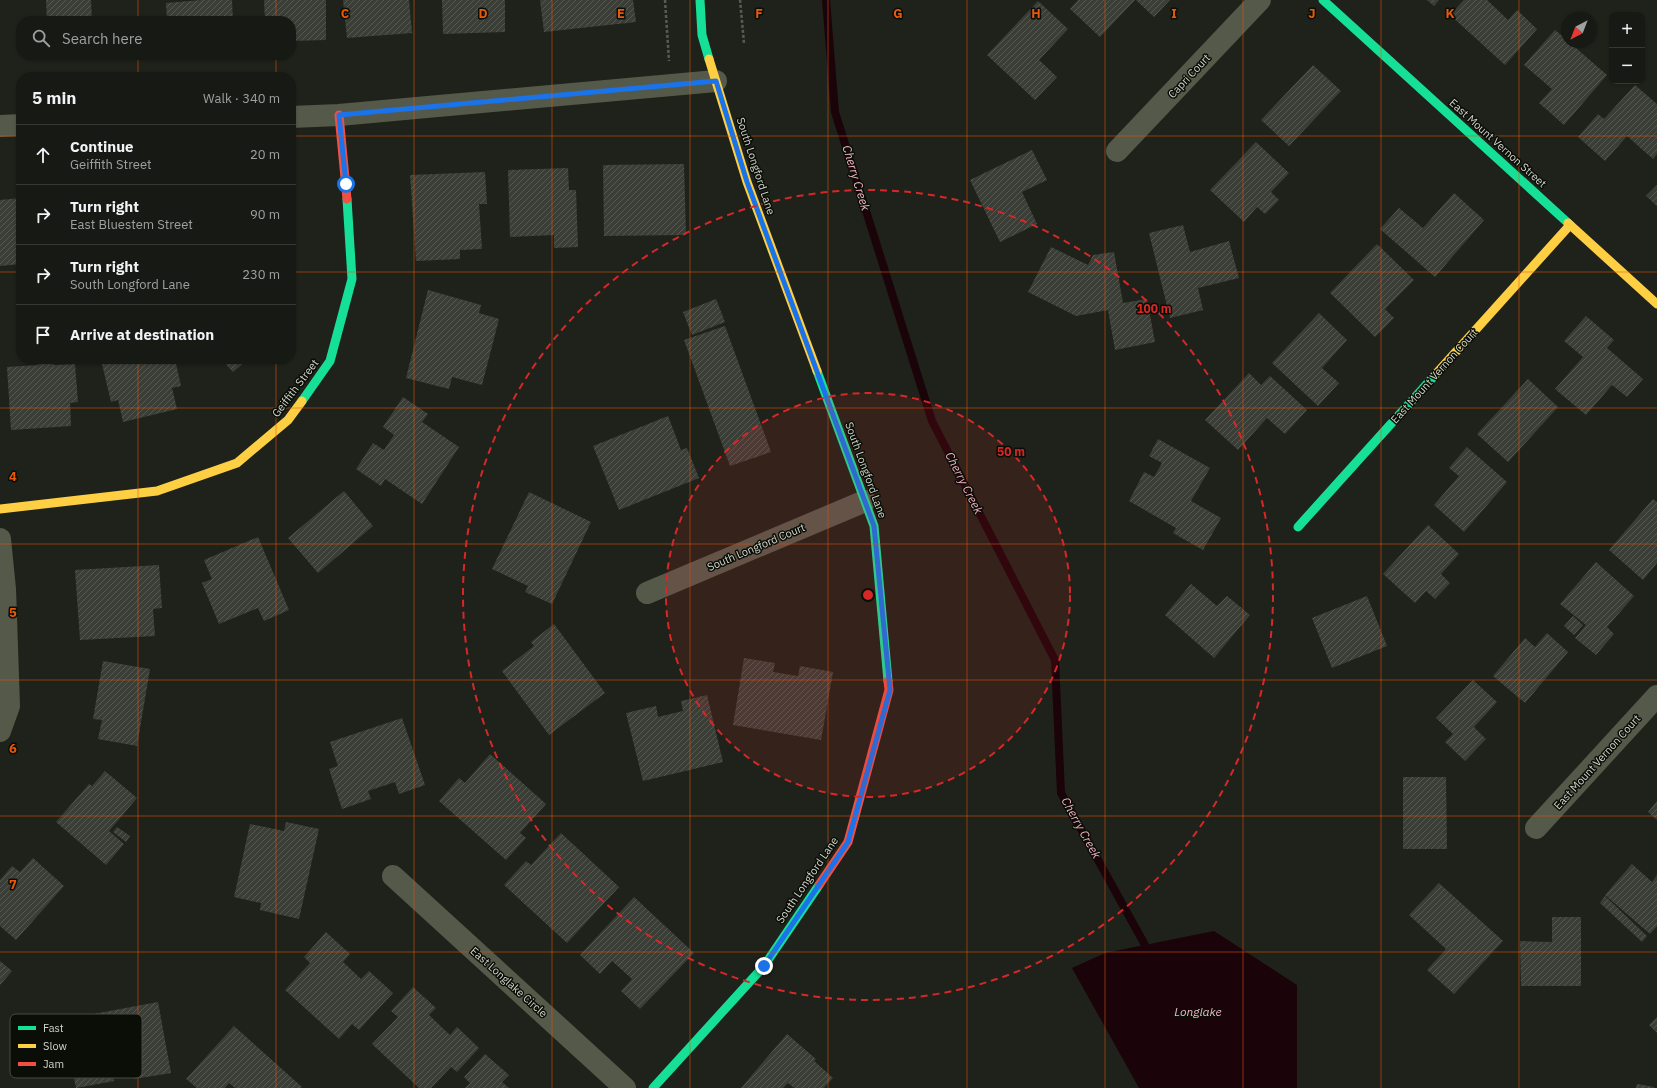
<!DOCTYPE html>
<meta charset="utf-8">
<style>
body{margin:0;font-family:"IBM Plex Sans",sans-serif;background:#242722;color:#f1f3f6}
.controls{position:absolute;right:12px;top:12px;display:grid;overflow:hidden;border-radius:8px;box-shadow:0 1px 3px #0004}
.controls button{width:36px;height:36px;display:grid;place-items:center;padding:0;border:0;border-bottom:1px solid #363834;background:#171a14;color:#f1f3f6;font:20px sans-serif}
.compass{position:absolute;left:1561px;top:12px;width:36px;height:36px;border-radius:50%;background:#171a14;box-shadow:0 1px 3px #0004;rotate:222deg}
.stop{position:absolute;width:12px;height:12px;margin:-9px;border:3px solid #1a73e8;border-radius:50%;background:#fff}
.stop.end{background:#1a73e8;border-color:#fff;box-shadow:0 1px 4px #0008}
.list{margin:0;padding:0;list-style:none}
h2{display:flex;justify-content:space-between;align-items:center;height:52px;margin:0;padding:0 16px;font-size:17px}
h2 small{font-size:13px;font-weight:400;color:#9ea1a0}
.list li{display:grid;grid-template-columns:26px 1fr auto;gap:12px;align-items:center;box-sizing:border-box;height:60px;padding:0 16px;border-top:1px solid #363834}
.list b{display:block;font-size:15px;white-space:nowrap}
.list p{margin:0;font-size:13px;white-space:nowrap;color:#9ea1a0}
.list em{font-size:13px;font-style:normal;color:#9ea1a0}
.icon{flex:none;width:22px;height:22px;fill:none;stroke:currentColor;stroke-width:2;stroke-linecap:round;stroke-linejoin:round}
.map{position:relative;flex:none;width:1657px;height:1088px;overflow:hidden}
.search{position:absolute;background:#171a14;box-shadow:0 1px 3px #0004;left:16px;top:16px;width:280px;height:44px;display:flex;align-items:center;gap:10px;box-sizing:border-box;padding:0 14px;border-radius:16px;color:#9ea1a0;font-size:15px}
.panel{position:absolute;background:#171a14;box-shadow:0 1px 3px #0004;left:16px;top:72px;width:280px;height:292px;border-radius:16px}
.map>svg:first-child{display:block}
</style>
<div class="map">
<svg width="1657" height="1088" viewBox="0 0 1657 1088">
<defs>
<pattern id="building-hatch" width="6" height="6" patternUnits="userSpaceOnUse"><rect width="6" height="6" fill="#3b3d37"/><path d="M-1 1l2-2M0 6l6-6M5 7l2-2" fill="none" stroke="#565853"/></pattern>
</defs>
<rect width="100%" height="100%" fill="#1f221a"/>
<polygon fill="#1b030a" points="1214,931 1297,985 1297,1088 1139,1088 1072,968 1105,953"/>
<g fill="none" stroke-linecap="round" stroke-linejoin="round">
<polyline stroke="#1b030a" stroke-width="8" points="826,0 835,112 932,421 1055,660 1061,793 1145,945"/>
</g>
<g fill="url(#building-hatch)">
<polygon points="46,0 91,0 92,21 47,21"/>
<polygon points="202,0 232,0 233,21 167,21 166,3"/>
<polygon points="264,0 326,0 326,40 291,41 291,21 265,21"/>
<polygon points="343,0 409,0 412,33 347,38"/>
<polygon points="442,0 505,0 505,32 443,34"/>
<polygon points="540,0 633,0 636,22 544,32"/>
<polygon points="1078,0 1135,0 1100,37 1070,9"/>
<polygon points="1136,0 1170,0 1154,17"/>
<polygon points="1427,0 1439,0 1434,6"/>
<polygon points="1464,0 1487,0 1508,20 1517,10 1537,29 1505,65 1450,15"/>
<polygon points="1038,1 1068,29 1039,60 1057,77 1035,100 987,55"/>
<polygon points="1555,30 1567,40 1567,42 1569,42 1607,75 1564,125 1539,103 1552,89 1524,65"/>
<polygon points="48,55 93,55 93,58 48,60"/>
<polygon points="1313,65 1341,91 1289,146 1261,120"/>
<polygon points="1635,85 1657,104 1657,154 1653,159 1627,136 1605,161 1578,137 1598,114 1604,119"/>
<polygon points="1256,142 1289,173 1271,192 1279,200 1265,214 1257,207 1244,222 1210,190"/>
<polygon points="1032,150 1047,180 1022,192 1037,224 1000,242 970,180"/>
<polygon points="684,164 686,235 604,236 603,165"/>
<polygon points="568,168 569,190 576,190 578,247 554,248 554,235 510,237 508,170"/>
<polygon points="485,172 487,204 479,204 482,249 460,250 460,259 416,261 410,175"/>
<polygon points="1657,185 1657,206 1646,196"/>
<polygon points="1454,193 1484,220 1435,277 1380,229 1399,208 1423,228"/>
<polygon points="21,198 21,264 0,266 0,200"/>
<polygon points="1183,225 1190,252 1229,241 1239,278 1198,288 1203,310 1170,318 1149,233"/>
<polygon points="1377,244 1414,280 1385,309 1394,318 1375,337 1330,293"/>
<polygon points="1051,247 1088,265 1093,255 1114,252 1123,303 1147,299 1155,342 1115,350 1108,310 1076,316 1028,292"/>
<polygon points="428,290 481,305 479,313 499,319 482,385 452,377 449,389 406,378"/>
<polygon points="716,299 725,322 692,335 683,312"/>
<polygon points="1319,313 1347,340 1322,368 1339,383 1318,406 1272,363"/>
<polygon points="1586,316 1614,340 1607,348 1643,379 1627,397 1612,385 1586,415 1555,389 1583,357 1564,341"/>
<polygon points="725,326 771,452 730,466 684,340"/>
<polygon points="37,359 53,359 54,365 75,364 78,402 70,403 71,426 11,430 7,367 38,365"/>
<polygon points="121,359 175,359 181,386 172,388 177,409 123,422 118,400 111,402 102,364"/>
<polygon points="221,359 248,359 233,372"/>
<polygon points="1249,373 1261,385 1270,376 1307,410 1285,434 1267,418 1238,450 1205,420"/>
<polygon points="1528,379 1558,407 1508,462 1477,434"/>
<polygon points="403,397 428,414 422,422 459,447 422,504 385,479 381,486 356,469 373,443 384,450 394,435 383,427"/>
<polygon points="668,416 681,450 687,448 699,478 619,510 593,446"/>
<polygon points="1158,439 1210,468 1191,501 1221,518 1203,550 1173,533 1176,528 1129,501 1144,472 1154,477 1162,463 1149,456"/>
<polygon points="1467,447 1507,482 1464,532 1434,505 1459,476 1449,468"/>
<polygon points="344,491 373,526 318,573 288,538"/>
<polygon points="529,492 591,522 552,604 525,592 528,586 492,569"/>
<polygon points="1653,499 1657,502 1657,563 1643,580 1609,550"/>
<polygon points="1428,525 1459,554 1441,574 1450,583 1435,599 1426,591 1415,603 1383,574"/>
<polygon points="258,537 289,610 264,621 258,608 219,624 202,583 212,579 204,560"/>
<polygon points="1596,562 1634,596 1607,627 1614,634 1596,655 1575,638 1586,625 1560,604"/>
<polygon points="159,565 162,608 153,609 155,636 80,640 75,570"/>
<polygon points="1191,584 1217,606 1227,596 1250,615 1214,658 1165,615"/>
<polygon points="1367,596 1387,646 1332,668 1312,618"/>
<polygon points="1573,616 1583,625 1574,635 1564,626"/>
<polygon points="554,624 605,693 549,735 502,671 534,646 531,642"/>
<polygon points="1547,633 1568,652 1525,703 1493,676 1525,638 1535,647"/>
<polygon points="744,658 775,663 773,672 798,676 800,666 833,672 821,740 733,725"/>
<polygon points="103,661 150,669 137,746 98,739 102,720 93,719"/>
<polygon points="1473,680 1497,702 1474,727 1486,739 1465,761 1445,742 1453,734 1436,718"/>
<polygon points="707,695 723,762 643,781 626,713 656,706 658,717 683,711 681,701"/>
<polygon points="402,718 425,785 399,794 395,782 368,791 371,799 342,809 329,769 338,766 330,742"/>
<polygon points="490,754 546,804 520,833 526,838 506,860 439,801 459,778 465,783"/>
<polygon points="105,771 137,798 109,831 124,844 106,865 56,822 89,784 92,786"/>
<polygon points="1403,777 1446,777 1447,849 1403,849"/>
<polygon points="1657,801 1657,820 1648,812"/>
<polygon points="286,822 319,829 299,919 260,910 261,903 234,897 250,824 284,831"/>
<polygon points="117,827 130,836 126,842 113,832"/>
<polygon points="561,833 619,887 567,943 504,885 526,861 531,865"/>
<polygon points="33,858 64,886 16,940 0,926 0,880 12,866 20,872"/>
<polygon points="1632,864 1652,882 1657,875 1657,926 1650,934 1605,895"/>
<polygon points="1439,883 1503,941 1454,994 1427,970 1446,949 1409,915"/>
<polygon points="1605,896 1647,936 1642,942 1600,903"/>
<polygon points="634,897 694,953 640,1009 621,991 632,979 612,961 600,974 580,955"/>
<polygon points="1552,917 1581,917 1581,986 1521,986 1520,941 1552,942"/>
<polygon points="326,932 350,954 343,962 361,979 369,971 393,993 359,1030 352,1024 339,1039 285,990 310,963 304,957"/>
<polygon points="0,961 12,971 0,985"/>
<polygon points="413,987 436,1008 429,1015 450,1035 457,1027 479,1048 457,1072 451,1067 431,1088 419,1088 372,1044 398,1017 391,1011"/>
<polygon points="158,1002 171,1073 134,1079 129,1052 110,1055 114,1081 76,1088 68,1049 78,1047 72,1018"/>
<polygon points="1657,1017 1657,1033 1649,1025"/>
<polygon points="234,1026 302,1087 301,1088 235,1088 229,1083 225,1088 197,1088 186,1079"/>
<polygon points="787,1034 816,1059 814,1061 833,1078 824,1088 794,1088 788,1083 783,1088 741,1088"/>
<polygon points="485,1054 509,1075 502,1082 509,1088 465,1088 470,1083 464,1077"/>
<polygon points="1637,1084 1654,1087 1654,1088 1636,1088"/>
</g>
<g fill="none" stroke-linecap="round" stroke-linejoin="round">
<g stroke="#585c50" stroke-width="2.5" stroke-dasharray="3 2" stroke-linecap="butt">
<polyline points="665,0 669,61"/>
<polyline points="740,0 744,43"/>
</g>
<g stroke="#55594a" stroke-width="22">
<polyline points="291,117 339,115 716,81"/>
<polyline points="0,126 21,125"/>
<polyline points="1117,151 1260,0"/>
<polyline points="0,539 5,589 9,706 0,731"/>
<polyline points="647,593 865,501"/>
<polyline points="1536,828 1657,696"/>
<polyline points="393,876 625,1088"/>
</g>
<g stroke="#16e098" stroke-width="9">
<polyline points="700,0 702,35 709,59"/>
<polyline points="1323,0 1568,223"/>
<polyline points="817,371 874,526 888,681"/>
<polyline points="302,401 330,361 352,279 347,199"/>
<polyline points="1298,527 1435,375"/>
<polyline points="653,1088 764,966 819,885"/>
</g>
<g stroke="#ffcf43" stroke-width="9">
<polyline points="709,59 747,182 817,371"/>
<polyline points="1568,223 1657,304"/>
<polyline points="1435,375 1570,225"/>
<polyline points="0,509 157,491 237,463 288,420 302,401"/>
</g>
<g stroke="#f24e42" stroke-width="9">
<polyline points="339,115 347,199"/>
<polyline points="819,885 848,842 889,690 888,681"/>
</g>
</g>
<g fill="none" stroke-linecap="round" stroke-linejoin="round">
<polyline stroke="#1a73e8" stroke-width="5" points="346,184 339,115 716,81 747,182 874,526 890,690 848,842 764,966"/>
</g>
<path fill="none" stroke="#e8590c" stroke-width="1" stroke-opacity="0.55" d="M138,0V21M276,0V21M414,0V1088M552,0V1088M690,0V1088M828,0V1088M967,0V1088M1105,0V1088M1243,0V1088M1381,0V1088M1519,0V1088M138,55V77M276,55V77M0,136H21M291,136H1657M0,272H21M291,272H1657M138,359V1088M276,359V1088M0,408H1657M0,544H1657M0,680H1657M0,816H1657M0,952H1657"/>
<circle cx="868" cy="595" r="202" fill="#d62828" fill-opacity=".12"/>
<g fill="none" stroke="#d62828" stroke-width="2" stroke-dasharray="7 5">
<circle cx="868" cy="595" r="202"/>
<circle cx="868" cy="595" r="405"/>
</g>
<g text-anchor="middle" stroke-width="3" stroke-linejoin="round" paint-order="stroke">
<g font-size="11" fill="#d2d6cc" stroke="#0b0e07">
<text transform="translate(1189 76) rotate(-47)" y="4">Capri Court</text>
<text transform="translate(1498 143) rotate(42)" y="4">East Mount Vernon Street</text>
<text transform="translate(756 166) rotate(72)" y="4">South Longford Lane</text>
<text transform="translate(1434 376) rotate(-48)" y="4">East Mount Vernon Court</text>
<text transform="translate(295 388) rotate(-53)" y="4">Geiffith Street</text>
<text transform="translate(866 470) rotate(70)" y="4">South Longford Lane</text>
<text transform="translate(756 547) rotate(-23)" y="4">South Longford Court</text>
<text transform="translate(1597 762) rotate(-48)" y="4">East Mount Vernon Court</text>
<text transform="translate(807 880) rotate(-56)" y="4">South Longford Lane</text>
<text transform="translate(509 982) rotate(42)" y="4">East Longlake Circle</text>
</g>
<g font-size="12" font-style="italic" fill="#f3b2c5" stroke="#0b0e07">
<text transform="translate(856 178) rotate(73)" y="4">Cherry Creek</text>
<text transform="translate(964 483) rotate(63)" y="4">Cherry Creek</text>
<text transform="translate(1081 828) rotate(61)" y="4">Cherry Creek</text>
<text x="1198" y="1016">Longlake</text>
</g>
</g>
<rect x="10" y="1014" width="132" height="64" rx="6" fill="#0b0e07" stroke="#474a42" stroke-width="1"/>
<rect x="18" y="1026" width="18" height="4" fill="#16e098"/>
<rect x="18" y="1044" width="18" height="4" fill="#ffcf43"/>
<rect x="18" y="1062" width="18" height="4" fill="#f24e42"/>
<g font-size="11" fill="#d2d6cc">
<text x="43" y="1032">Fast</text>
<text x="43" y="1050">Slow</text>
<text x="43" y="1068">Jam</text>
</g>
<g font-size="13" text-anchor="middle" font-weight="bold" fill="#e8590c" stroke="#0b0e07" stroke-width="3" stroke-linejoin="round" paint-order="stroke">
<text x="345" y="18">C</text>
<text x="483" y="18">D</text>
<text x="621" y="18">E</text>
<text x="759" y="18">F</text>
<text x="898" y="18">G</text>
<text x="1036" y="18">H</text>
<text x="1174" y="18">I</text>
<text x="1312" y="18">J</text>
<text x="1450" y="18">K</text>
<text x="13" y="481">4</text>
<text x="13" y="617">5</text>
<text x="13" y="753">6</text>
<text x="13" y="889">7</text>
</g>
<circle cx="868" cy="595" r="6" fill="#d62828" stroke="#0b0e07" stroke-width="2"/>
<g font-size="12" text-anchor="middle" font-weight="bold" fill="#d62828" stroke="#0b0e07" stroke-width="3" stroke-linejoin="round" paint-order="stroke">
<text x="1154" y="313">100 m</text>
<text x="1011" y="456">50 m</text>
</g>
</svg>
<div class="controls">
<button>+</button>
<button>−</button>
</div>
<svg class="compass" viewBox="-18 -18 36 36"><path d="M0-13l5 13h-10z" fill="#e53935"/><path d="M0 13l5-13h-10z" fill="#9ea1a0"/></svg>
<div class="stop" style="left:346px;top:184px"></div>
<div class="stop end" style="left:764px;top:966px"></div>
<div class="search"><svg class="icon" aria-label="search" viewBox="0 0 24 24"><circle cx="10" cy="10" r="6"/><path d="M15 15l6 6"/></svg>Search here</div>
<section class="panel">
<h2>5 min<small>Walk · 340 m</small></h2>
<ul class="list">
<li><svg class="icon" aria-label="ahead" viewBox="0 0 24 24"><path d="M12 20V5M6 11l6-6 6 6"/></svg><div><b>Continue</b><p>Geiffith Street</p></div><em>20 m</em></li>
<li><svg class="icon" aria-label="right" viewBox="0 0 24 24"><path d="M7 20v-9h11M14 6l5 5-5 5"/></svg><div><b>Turn right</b><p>East Bluestem Street</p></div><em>90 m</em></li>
<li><svg class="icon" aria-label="right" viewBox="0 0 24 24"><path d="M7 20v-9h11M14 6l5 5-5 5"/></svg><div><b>Turn right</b><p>South Longford Lane</p></div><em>230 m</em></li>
<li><svg class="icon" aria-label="arrive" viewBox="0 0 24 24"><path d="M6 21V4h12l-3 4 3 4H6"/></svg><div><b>Arrive at destination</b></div></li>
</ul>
</section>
</div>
